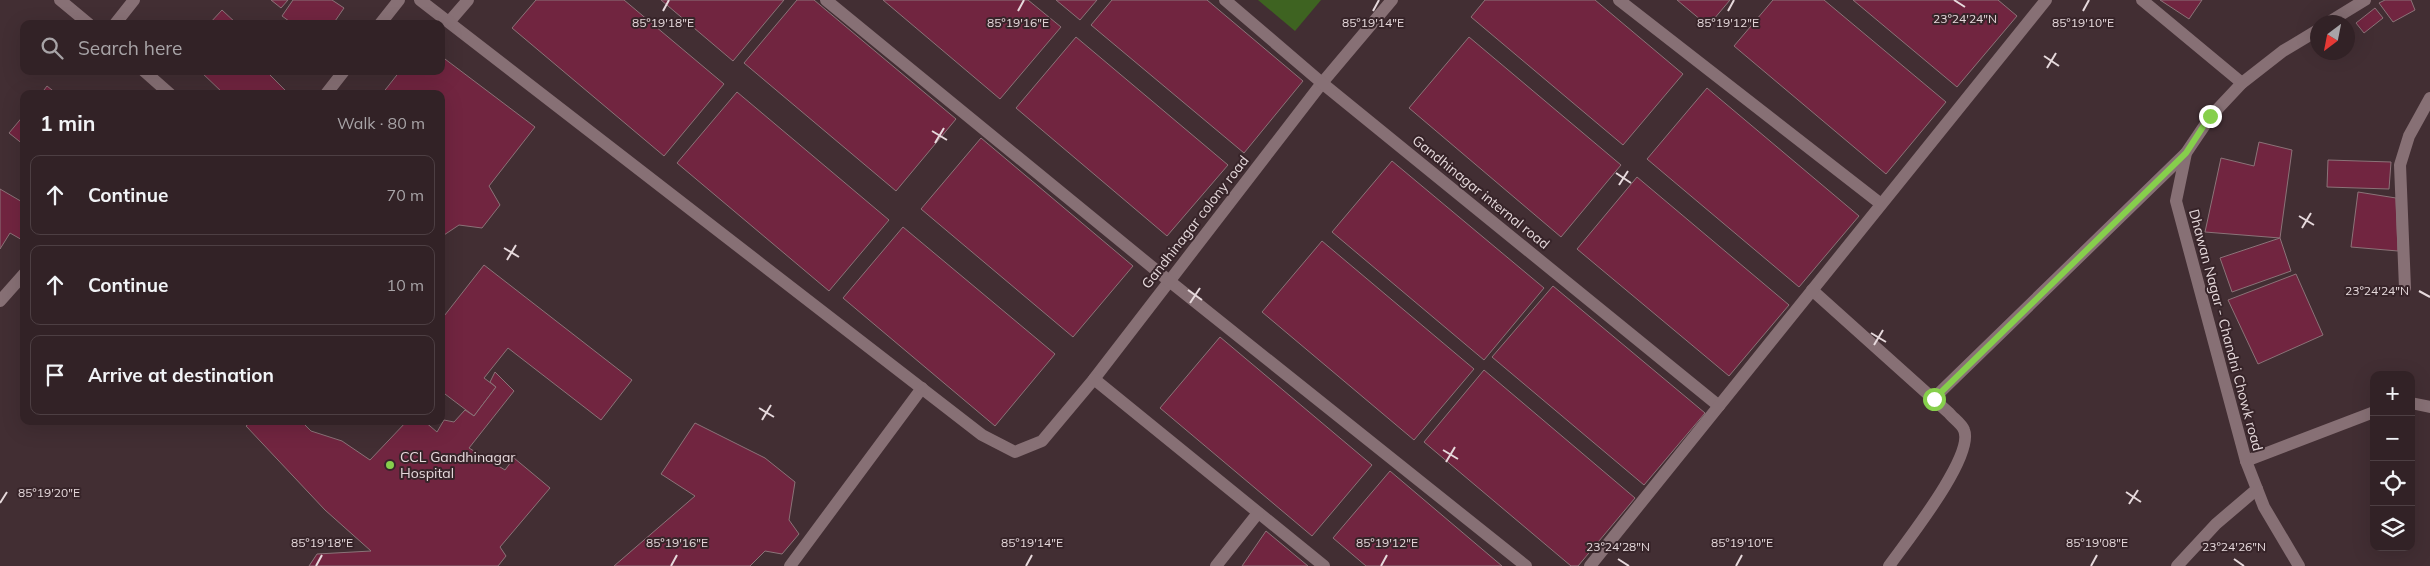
<!DOCTYPE html>
<meta charset="utf-8">
<style>
body{margin:0;font-family:Mulish,sans-serif;background:#3d2f32;color:#f1f3f6}
.controls{position:absolute;right:15px;bottom:15px;display:grid;overflow:hidden;border-radius:10px;box-shadow:0 5px 20px #0002}
.controls button{width:45px;height:45px;display:grid;place-items:center;padding:0;border:0;border-bottom:1px solid #4d3f43;background:#322226;color:#f1f3f6;font:25px sans-serif}
.compass{position:absolute;left:2310px;top:15px;width:45px;height:45px;border-radius:50%;background:#322226;box-shadow:0 5px 20px #0002;rotate:212deg}
.stop{position:absolute;width:15px;height:15px;margin:-11px;border:4px solid #86cf4c;border-radius:50%;background:#fff}
.stop.end{background:#86cf4c;border-color:#fff;box-shadow:0 1px 5px #0008}
.list{margin:0;padding:0;list-style:none}
h2{display:flex;justify-content:space-between;align-items:center;height:65px;margin:0;padding:0 20px;font-size:21px}
h2 small{font-size:16px;font-weight:400;color:#a8a4a7}
.list li{display:grid;grid-template-columns:32px 1fr auto;gap:15px;align-items:center;box-sizing:border-box;height:80px;margin:0 10px 10px;padding:0 10px;border:1px solid #4d3f43;border-radius:10px}
.list b{display:block;font-size:19px;white-space:nowrap}
.list em{font-size:16px;font-style:normal;color:#a8a4a7}
.icon{flex:none;width:28px;height:28px;fill:none;stroke:currentColor;stroke-width:2;stroke-linecap:round;stroke-linejoin:round}
.map{position:relative;flex:none;width:2430px;height:566px;overflow:hidden}
.search{position:absolute;background:#322226;box-shadow:0 5px 20px #0002;left:20px;top:20px;width:425px;height:55px;display:flex;align-items:center;gap:12px;box-sizing:border-box;padding:0 18px;border-radius:10px;color:#a8a4a7;font-size:19px}
.panel{position:absolute;background:#322226;box-shadow:0 5px 20px #0002;left:20px;top:90px;width:425px;height:335px;border-radius:10px}
.map>svg:first-child{display:block}
</style>
<div class="map">
<svg width="2430" height="566" viewBox="0 0 2430 566">
<rect width="100%" height="100%" fill="#422e33"/>
<polygon fill="#3e6321" points="1258,0 1321,0 1295,31"/>
<g fill="#712540" stroke="#8b7378">
<polygon points="271,0 288,0 281,8"/>
<polygon points="293,0 332,0 344,8 333,24 293,24 282,16"/>
<polygon points="536,0 624,0 724,84 664,156 512,28"/>
<polygon points="661,0 784,0 733,61"/>
<polygon points="797,0 814,0 956,119 896,191 744,63"/>
<polygon points="883,0 1028,0 1061,27 1000,99"/>
<polygon points="1056,0 1097,0 1080,20"/>
<polygon points="1112,0 1207,0 1303,81 1244,153 1091,25"/>
<polygon points="1485,0 1595,0 1683,74 1623,145 1471,17"/>
<polygon points="1677,0 1730,0 1708,26"/>
<polygon points="1773,0 1824,0 1946,102 1886,174 1734,46"/>
<polygon points="1853,0 1998,0 2017,16 1957,87"/>
<polygon points="2160,0 2202,0 2189,19"/>
<polygon points="2385,0 2411,0 2415,10 2393,22 2379,3"/>
<polygon points="2375,8 2383,18 2364,33 2356,23"/>
<polygon points="222,10 237,24 209,24"/>
<polygon points="1076,37 1228,165 1167,236 1016,108"/>
<polygon points="1469,37 1621,165 1561,237 1409,108"/>
<polygon points="441,56 535,127 489,186 500,205 482,228 459,225 441,237 441,94 382,94 400,71 441,71"/>
<polygon points="200,71 266,71 285,90 281,94 224,94"/>
<polygon points="47,86 57,94 41,94"/>
<polygon points="1707,88 1859,216 1799,287 1647,159"/>
<polygon points="737,92 889,220 829,291 677,163"/>
<polygon points="24,115 24,145 9,133"/>
<polygon points="981,138 1133,266 1073,337 921,209"/>
<polygon points="2259,142 2292,150 2280,238 2205,232 2221,158 2254,166"/>
<polygon points="2328,160 2391,162 2389,189 2327,187"/>
<polygon points="1392,161 1544,288 1484,360 1332,232"/>
<polygon points="1637,177 1789,305 1729,376 1577,249"/>
<polygon points="0,189 24,203 24,241 10,233 0,249"/>
<polygon points="2358,192 2396,198 2398,251 2351,247"/>
<polygon points="903,227 1055,354 995,426 843,298"/>
<polygon points="2280,238 2291,271 2232,292 2220,258"/>
<polygon points="1322,241 1474,369 1414,440 1262,312"/>
<polygon points="484,265 632,380 601,420 508,348 484,378 496,387 474,416 441,391 441,320"/>
<polygon points="2296,274 2323,335 2258,364 2228,300"/>
<polygon points="1553,286 1705,413 1644,485 1492,357"/>
<polygon points="1220,337 1372,465 1312,536 1160,408"/>
<polygon points="1484,370 1635,498 1578,566 1571,566 1424,442"/>
<polygon points="495,372 514,391 469,448 505,470 514,458 550,488 500,547 506,556 498,566 309,566 317,554 371,551 325,510 246,426 252,421 301,421 311,431 342,441 370,460 407,421 424,421 437,432 444,420 454,422 465,410 474,416 496,387 490,382"/>
<polygon points="695,423 765,458 795,482 789,520 799,534 782,554 765,551 750,566 614,566 695,496 661,474"/>
<polygon points="1390,471 1502,566 1366,566 1333,538"/>
<polygon points="1266,531 1308,566 1242,566"/>
</g>
<g fill="none" stroke-linecap="round" stroke-linejoin="round">
<polyline stroke="#877075" stroke-width="12" points="790,566 922,388"/>
<g stroke="#877075" stroke-width="12">
<polyline points="60,0 89,24"/>
<polyline points="420,0 982,435 1015,452 1042,441 1094,379 1322,83 1392,0"/>
<polyline points="826,0 1168,280 1526,566"/>
<polyline points="1225,0 1322,83 1719,406"/>
<polyline points="1619,0 1881,204"/>
<polyline points="2142,0 2242,83"/>
<polyline points="449,22 468,0"/>
<polyline points="2329,22 2365,0"/>
<polyline points="115,24 134,0"/>
<polyline points="380,24 399,0"/>
<polyline points="144,71 170,94"/>
<polyline points="326,94 344,71"/>
<polyline points="2405,288 2400,165 2409,136 2430,98"/>
<path d="M1812,290L1949,413C1953,418 1962,424 1964,430C1975,456 1906,542 1889,566"/>
<polyline points="0,301 24,274"/>
<polyline points="1094,379 1324,566"/>
<polyline points="1933,399 2186,153"/>
<polyline points="2411,403 2430,407"/>
<polyline points="2246,461 2374,412"/>
<polyline points="1216,566 1258,513"/>
<polyline points="1590,566 2046,0"/>
<polyline points="2177,566 2216,524 2257,489"/>
<polyline points="2299,566 2264,507 2246,461 2176,201 2186,153 2211,116 2242,83 2283,51 2318,30"/>
</g>
</g>
<g fill="none" stroke-linecap="round" stroke-linejoin="round">
<polyline stroke="#86cf4c" stroke-width="6" points="1934,399 2186,153 2210,116"/>
</g>
<path fill="none" stroke="#e6d9dc" stroke-width="2" d="M1954,0L1965,7M663,11L669,0M1018,11L1024,0M1373,11L1379,0M1728,11L1734,0M2083,11L2089,0M2044,56L2059,66M2047,68L2056,53M932,131L947,140M935,143L944,128M1616,173L1631,183M1619,185L1628,171M2299,216L2314,225M2302,228L2311,213M504,248L519,257M507,260L516,245M1188,290L1202,300M2419,291L2430,297M1190,303L1200,288M1871,333L1886,342M1874,345L1883,330M759,408L774,417M762,420L771,405M1443,450L1458,459M1446,462L1455,447M2126,492L2141,502M0,503L7,492M2129,504L2138,490M1618,559L1629,566M2234,559L2244,566M316,566L322,555M671,566L677,555M1026,566L1032,555M1381,566L1387,555M1736,566L1742,555M2091,566L2097,555"/>
<circle fill="#86cf4c" stroke="#372429" stroke-width="2" cx="390" cy="465" r="5"/>
<g text-anchor="middle" stroke-width="4" stroke-linejoin="round" paint-order="stroke">
<g font-size="14" fill="#e6d9dc" stroke="#372429">
<text transform="translate(1481 192) rotate(39)" y="5">Gandhinagar internal road</text>
<text transform="translate(1195 222) rotate(-52)" y="5">Gandhinagar colony road</text>
<text transform="translate(2226 330) rotate(75)" y="5">Dhawan Nagar - Chandni Chowk road</text>
</g>
<g font-size="14" fill="#e6d9dc" stroke="#372429" text-anchor="start">
<text x="400" y="462">CCL Gandhinagar<tspan x="400" dy="16">Hospital</tspan></text>
</g>
</g>
<g font-size="12" text-anchor="middle" fill="#e6d9dc" stroke="#372429" stroke-width="4" stroke-linejoin="round" paint-order="stroke">
<text x="1965" y="23">23°24'24"N</text>
<text x="663" y="27">85°19'18"E</text>
<text x="1018" y="27">85°19'16"E</text>
<text x="1373" y="27">85°19'14"E</text>
<text x="1728" y="27">85°19'12"E</text>
<text x="2083" y="27">85°19'10"E</text>
<text x="2377" y="295">23°24'24"N</text>
<text x="49" y="497">85°19'20"E</text>
<text x="322" y="547">85°19'18"E</text>
<text x="677" y="547">85°19'16"E</text>
<text x="1032" y="547">85°19'14"E</text>
<text x="1387" y="547">85°19'12"E</text>
<text x="1742" y="547">85°19'10"E</text>
<text x="2097" y="547">85°19'08"E</text>
<text x="1618" y="551">23°24'28"N</text>
<text x="2234" y="551">23°24'26"N</text>
</g>
</svg>
<div class="controls">
<button>+</button>
<button>−</button>
<button><svg class="icon" aria-label="locate" viewBox="0 0 24 24"><circle cx="12" cy="12" r="6"/><path d="M12 2v4M12 18v4M2 12h4M18 12h4"/></svg></button>
<button><svg class="icon" aria-label="layers" viewBox="0 0 24 24"><path d="M12 4l9 5-9 5-9-5zM3 14l9 5 9-5"/></svg></button>
</div>
<svg class="compass" viewBox="-18 -18 36 36"><path d="M0-13l5 13h-10z" fill="#e53935"/><path d="M0 13l5-13h-10z" fill="#a8a4a7"/></svg>
<div class="stop" style="left:1934px;top:399px"></div>
<div class="stop end" style="left:2210px;top:116px"></div>
<div class="search"><svg class="icon" aria-label="search" viewBox="0 0 24 24"><circle cx="10" cy="10" r="6"/><path d="M15 15l6 6"/></svg>Search here</div>
<section class="panel">
<h2>1 min<small>Walk · 80 m</small></h2>
<ul class="list">
<li><svg class="icon" aria-label="ahead" viewBox="0 0 24 24"><path d="M12 20V5M6 11l6-6 6 6"/></svg><div><b>Continue</b></div><em>70 m</em></li>
<li><svg class="icon" aria-label="ahead" viewBox="0 0 24 24"><path d="M12 20V5M6 11l6-6 6 6"/></svg><div><b>Continue</b></div><em>10 m</em></li>
<li><svg class="icon" aria-label="arrive" viewBox="0 0 24 24"><path d="M6 21V4h12l-3 4 3 4H6"/></svg><div><b>Arrive at destination</b></div></li>
</ul>
</section>
</div>
